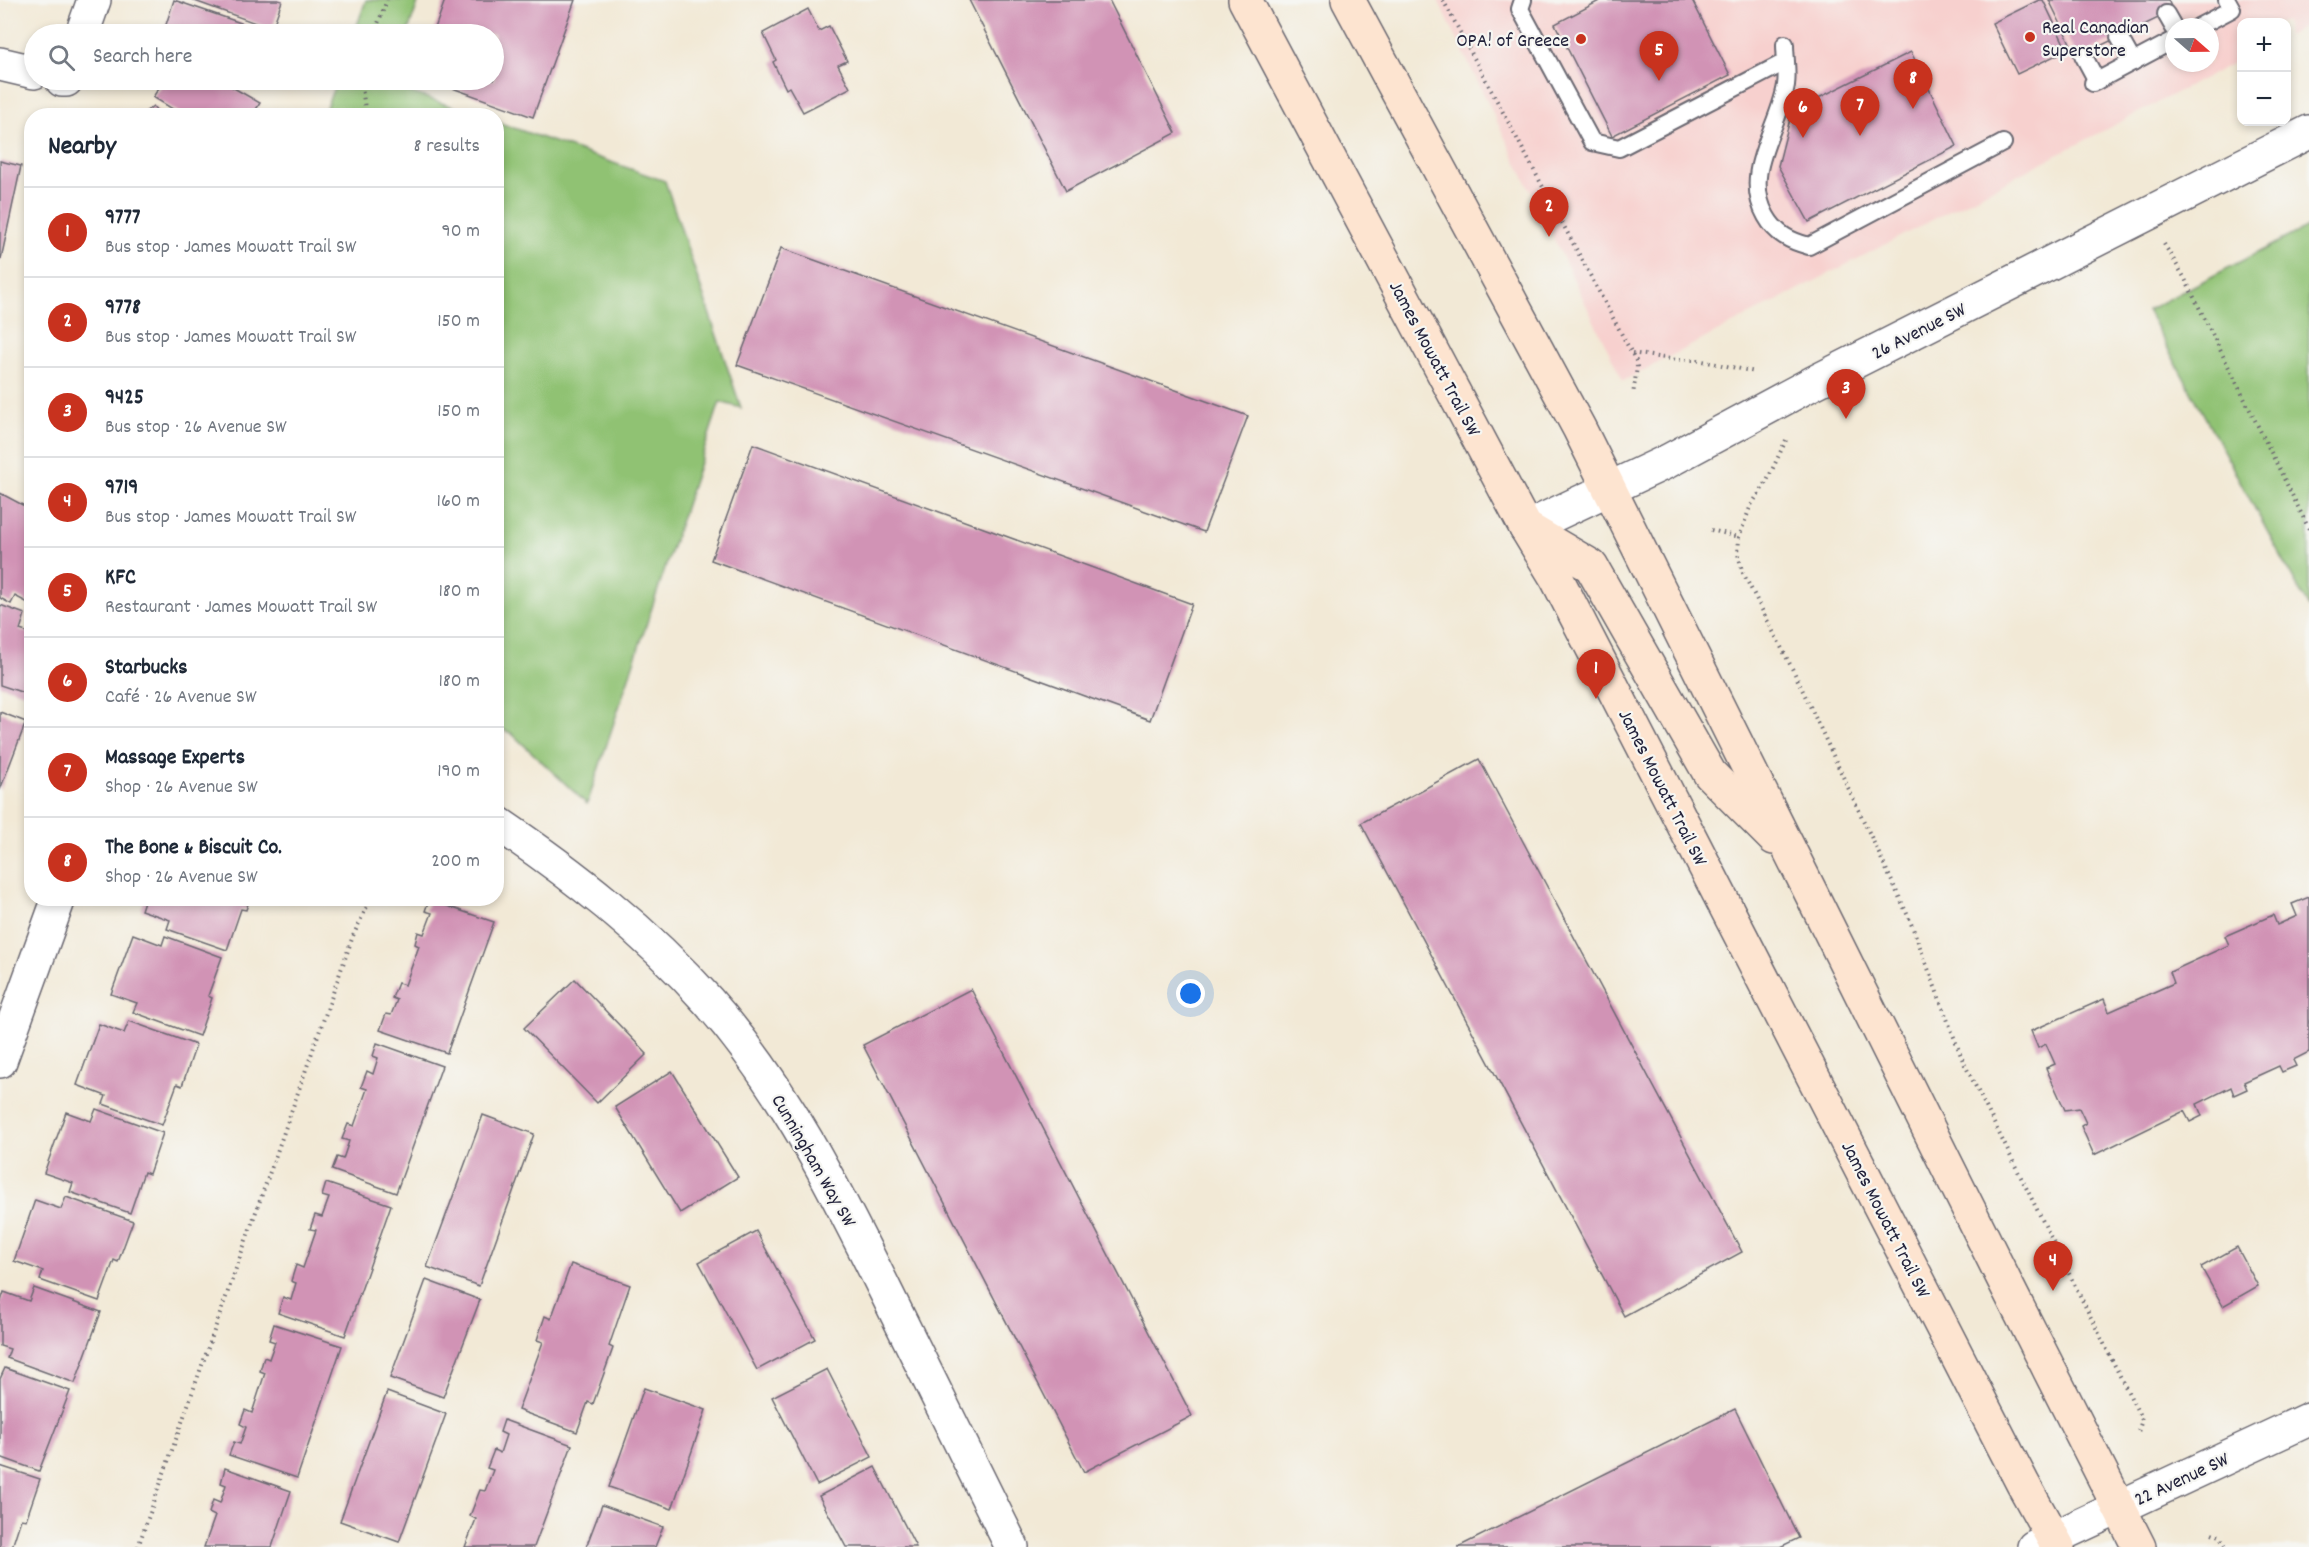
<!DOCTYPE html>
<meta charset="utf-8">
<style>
body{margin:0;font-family:Dekko,sans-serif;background:#f2f2f3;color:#1f2937}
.controls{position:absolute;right:18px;top:18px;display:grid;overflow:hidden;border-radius:12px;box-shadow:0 3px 9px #0003}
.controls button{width:54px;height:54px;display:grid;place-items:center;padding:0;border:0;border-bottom:2px solid #e0e1e3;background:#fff;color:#1f2937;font:30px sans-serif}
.compass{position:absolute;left:2165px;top:18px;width:54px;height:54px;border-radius:50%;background:#fff;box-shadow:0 3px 9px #0003;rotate:110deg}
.you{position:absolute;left:1191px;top:994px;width:21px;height:21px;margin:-15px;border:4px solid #fff;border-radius:50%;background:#1a73e8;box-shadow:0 0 0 9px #1a73e833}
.badge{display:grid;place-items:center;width:39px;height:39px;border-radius:50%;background:#c8321e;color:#fff;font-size:20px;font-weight:700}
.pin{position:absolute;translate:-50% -50px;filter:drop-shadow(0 2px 3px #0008)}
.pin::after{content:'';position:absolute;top:32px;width:21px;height:18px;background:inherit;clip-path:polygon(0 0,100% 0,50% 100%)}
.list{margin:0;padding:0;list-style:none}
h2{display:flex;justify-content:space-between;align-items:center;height:78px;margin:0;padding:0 24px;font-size:26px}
h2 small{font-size:20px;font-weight:400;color:#747a83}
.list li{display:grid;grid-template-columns:39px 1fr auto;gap:18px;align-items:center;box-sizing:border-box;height:90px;padding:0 24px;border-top:2px solid #e0e1e3}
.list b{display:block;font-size:22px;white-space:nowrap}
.list p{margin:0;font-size:20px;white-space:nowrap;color:#747a83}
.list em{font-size:20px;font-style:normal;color:#747a83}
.icon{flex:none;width:33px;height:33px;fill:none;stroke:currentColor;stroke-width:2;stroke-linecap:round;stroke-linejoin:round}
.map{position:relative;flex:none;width:2309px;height:1547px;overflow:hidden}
.search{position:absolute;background:#fff;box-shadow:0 3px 9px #0003;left:24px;top:24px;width:480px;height:66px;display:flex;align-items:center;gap:15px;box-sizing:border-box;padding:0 21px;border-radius:33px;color:#747a83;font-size:22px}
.panel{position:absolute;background:#fff;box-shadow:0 3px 9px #0003;left:24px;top:108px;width:480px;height:798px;border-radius:24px}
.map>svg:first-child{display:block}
</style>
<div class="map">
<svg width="2309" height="1547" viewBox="0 0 2309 1547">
<rect width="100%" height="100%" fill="#f6f6f2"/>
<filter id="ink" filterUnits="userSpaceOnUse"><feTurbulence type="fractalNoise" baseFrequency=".0167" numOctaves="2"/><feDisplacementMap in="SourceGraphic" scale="12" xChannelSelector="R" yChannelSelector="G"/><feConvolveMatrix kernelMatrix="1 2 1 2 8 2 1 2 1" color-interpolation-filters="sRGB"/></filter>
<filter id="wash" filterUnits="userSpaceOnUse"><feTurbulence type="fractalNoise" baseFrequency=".008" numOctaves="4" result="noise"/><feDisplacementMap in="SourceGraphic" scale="24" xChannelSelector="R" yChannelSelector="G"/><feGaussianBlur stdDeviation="1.35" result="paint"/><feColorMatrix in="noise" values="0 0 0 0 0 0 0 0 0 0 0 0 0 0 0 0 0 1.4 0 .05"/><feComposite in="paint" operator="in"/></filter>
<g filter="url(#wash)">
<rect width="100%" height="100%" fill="#f2e9d6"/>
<path fill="#f7d0ce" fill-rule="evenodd" d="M1438,0H2309V24L2287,36L2286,22H2242L2241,59L1623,381ZM2174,27H2210V63H2174Z"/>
<g fill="#90c273" stroke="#597257" stroke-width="1.5">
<polygon points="366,0 419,0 407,34 354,34"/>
<polygon points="337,80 390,80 389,85 477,115 323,115"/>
<polygon points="497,122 665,181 741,408 720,402 587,804 511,733 497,728"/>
<polygon points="2309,226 2309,608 2147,310"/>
</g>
<g id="blocks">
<g fill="#d193b5">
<polygon points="174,0 270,33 269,34 163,34"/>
<polygon points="192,0 278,0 282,1 272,29"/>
<polygon points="445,0 575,0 533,117 430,80 494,80 494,34 433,34"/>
<polygon points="969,0 1109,0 1176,133 1066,191"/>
<polygon points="1601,0 1692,0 1730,75 1612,136 1555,24"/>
<polygon points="2039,0 2043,0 2067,50 2017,74 1992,23"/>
<polygon points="2049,0 2168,0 2173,11 2077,57"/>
<polygon points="808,9 819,31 829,26 847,61 838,65 850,88 803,112 789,87 786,89 773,62 776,60 763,33"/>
<polygon points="1911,52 1957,146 1809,222 1778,166 1792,111"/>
<polygon points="164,80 220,80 260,103 252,116 184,116 153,97"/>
<polygon points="153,106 161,116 140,116"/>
<polygon points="0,161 21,166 1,259 0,259"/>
<polygon points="28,177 32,177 32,203 30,203"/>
<polygon points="781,248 1248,416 1204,532 737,365"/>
<polygon points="753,444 1192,604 1150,720 711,560"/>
<polygon points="0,493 32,510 32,605 15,596 11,604 0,598"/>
<polygon points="0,605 25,614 20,630 32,634 32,671 24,693 0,685"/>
<polygon points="0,712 26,722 0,790"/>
<polygon points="1479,759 1742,1252 1624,1316 1361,823"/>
<polygon points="2309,897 2309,1052 2293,1060 2296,1066 2282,1072 2279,1066 2244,1082 2247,1089 2234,1095 2231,1087 2197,1104 2202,1116 2190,1122 2184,1111 2094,1155 2081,1126 2086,1123 2079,1108 2065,1110 2046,1068 2055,1064 2046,1044 2038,1048 2031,1031 2104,999 2109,1012 2174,983 2170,972 2229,945 2225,936 2273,915 2277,925 2297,916 2292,904"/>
<polygon points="145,898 250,898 246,910 241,909 227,950 167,929 170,920 141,910"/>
<polygon points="429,900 494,922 447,1053 380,1030 386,1014 391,1015 397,1000 392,998 398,983 405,985 419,946 415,944 418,932 424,934 432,913 425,911"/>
<polygon points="133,934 162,945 165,936 222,957 208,996 212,998 199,1036 133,1012 137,1003 111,994"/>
<polygon points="575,979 647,1054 597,1103 524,1028"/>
<polygon points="971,989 1192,1416 1084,1472 863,1045"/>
<polygon points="129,1021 196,1045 182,1086 177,1084 162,1125 103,1104 106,1096 77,1085 99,1024 124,1033"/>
<polygon points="377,1043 442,1066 396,1193 332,1170 337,1157 343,1159 349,1141 342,1139 348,1124 354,1126 367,1089 361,1087 367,1071 373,1074 378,1058 373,1056"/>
<polygon points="672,1071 738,1177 680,1213 615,1107"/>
<polygon points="96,1109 163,1133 149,1174 144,1172 130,1213 70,1192 73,1183 44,1173 66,1112 91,1121"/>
<polygon points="483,1115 534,1134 479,1286 427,1267"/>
<polygon points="326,1183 391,1205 345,1336 278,1313 283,1297 291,1300 296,1283 291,1281 296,1265 303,1268 316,1230 310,1229 315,1215 322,1217 329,1198 322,1196"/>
<polygon points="66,1197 133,1221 118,1262 114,1260 99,1301 40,1280 43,1271 14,1261 35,1200 61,1209"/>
<polygon points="756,1231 815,1339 757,1370 699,1262"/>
<polygon points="2237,1247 2258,1286 2223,1306 2201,1267"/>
<polygon points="571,1264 630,1285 609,1346 613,1348 593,1404 588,1402 577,1432 518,1410 543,1342 537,1340 545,1316 551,1319"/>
<polygon points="426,1280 480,1300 443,1397 390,1378"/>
<polygon points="34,1288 101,1312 75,1383 7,1358 10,1349 0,1346 0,1304 4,1292 29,1301"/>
<polygon points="274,1324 342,1346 297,1478 229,1455 234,1442 240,1444 246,1427 240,1424 245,1410 252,1413 265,1373 260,1371 264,1357 269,1359 275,1342 269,1340"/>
<polygon points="5,1368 70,1391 39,1471 0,1457 0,1379"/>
<polygon points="827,1369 872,1457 817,1485 772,1397"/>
<polygon points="644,1388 706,1410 672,1509 609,1487"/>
<polygon points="387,1392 446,1414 399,1542 340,1521"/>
<polygon points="1735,1409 1799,1538 1780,1547 1458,1547"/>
<polygon points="504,1420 572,1445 534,1547 465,1547 476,1519 470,1516 480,1490 485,1491 493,1470 487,1468 494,1450 500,1453 506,1435 500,1432"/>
<polygon points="0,1466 40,1479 26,1520 21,1519 12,1547 0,1547"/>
<polygon points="875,1467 916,1547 846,1547 819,1496"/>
<polygon points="225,1468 291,1491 272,1547 204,1547 215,1516 209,1513 213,1500 220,1503 226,1485 221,1483"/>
<polygon points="602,1505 663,1527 655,1547 586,1547"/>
</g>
</g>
</g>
<g filter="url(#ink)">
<use href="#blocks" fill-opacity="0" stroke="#6b6871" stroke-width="1.5"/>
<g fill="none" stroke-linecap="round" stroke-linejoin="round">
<defs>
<g id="service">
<polyline points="1523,0 1520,9 1592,142 1619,148 1785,62"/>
<polyline points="2166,14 2174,28"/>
<polyline points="2198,27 2232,9 2227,0"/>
<polyline points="2119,37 2133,62"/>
<path d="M1785,44C1785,57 1788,72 1786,85C1779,129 1741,172 1766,216C1776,234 1790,241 1809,246L2003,143"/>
<polyline points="2083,55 2097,81"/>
<polyline points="2093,83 2174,40"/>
</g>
<g id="minor">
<polyline points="82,34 94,0"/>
<polyline points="0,64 34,72"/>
<polyline points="62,80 66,80"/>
</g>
<g id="tertiary">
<polyline points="1526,528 1668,461 1813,383 2309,132"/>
<path d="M496,822C573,874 646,931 708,1001C785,1088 836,1191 887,1294C929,1379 971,1463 1012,1547"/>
<polyline points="0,1061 59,898"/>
<polyline points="2034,1547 2309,1419"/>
</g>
<g id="secondary">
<polyline points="1245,0 1526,528 1557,579 2023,1484 2058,1547"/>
<polyline points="1348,0 1579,428 2008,1288 2139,1547"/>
<polyline points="1530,530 1591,566 1710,774 1774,838"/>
</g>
</defs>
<use href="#service" stroke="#6b6871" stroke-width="20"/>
<use href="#minor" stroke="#6b6871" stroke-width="36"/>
<use href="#tertiary" stroke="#6b6871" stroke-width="36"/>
<use href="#secondary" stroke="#6b6871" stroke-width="36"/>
<g stroke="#6b6871" stroke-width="4" stroke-dasharray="1.5 4.5" stroke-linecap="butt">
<polyline points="1443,0 1636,361 1637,367 1633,395"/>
<polyline points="374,34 387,0"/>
<polyline points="361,80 366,116"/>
<polyline points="2164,244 2184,277 2309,529"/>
<polyline points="1632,353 1677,360 1698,360 1755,372"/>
<polyline points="1786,440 1766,483 1751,505 1739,537 1738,554 1743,573 1795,674 1909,918 1963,1061 2142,1420 2138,1432"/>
<polyline points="1711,530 1739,537"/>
<polyline points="2212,1533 2220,1536 2226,1547"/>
<polyline points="138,1547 353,936 371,898"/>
</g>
<use href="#service" stroke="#fff" stroke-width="16"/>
<use href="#minor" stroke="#fff" stroke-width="33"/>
<use href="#tertiary" stroke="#fff" stroke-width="33"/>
<use href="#secondary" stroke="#fde4d0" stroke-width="33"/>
</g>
</g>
<g fill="#c8321e" stroke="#f6f6f2" stroke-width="2">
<circle cx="2030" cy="37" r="6"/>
<circle cx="1581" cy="39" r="6"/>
</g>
<g text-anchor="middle" stroke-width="4.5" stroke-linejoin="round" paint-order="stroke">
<g font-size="20" fill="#22223b" stroke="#f6f6f2" text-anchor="start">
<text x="2042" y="33">Real Canadian<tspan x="2042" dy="23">Superstore</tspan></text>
<text x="1569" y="46" text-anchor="end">OPA! of Greece</text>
</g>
<g font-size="20" fill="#22223b" stroke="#f6f6f2">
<text transform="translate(1918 330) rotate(-27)" y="7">26 Avenue SW</text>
<text transform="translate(1436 358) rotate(62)" y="7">James Mowatt Trail SW</text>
<text transform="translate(1664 787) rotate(63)" y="7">James Mowatt Trail SW</text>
<text transform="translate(815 1160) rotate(60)" y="7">Cunningham Way SW</text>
<text transform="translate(1887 1219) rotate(63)" y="7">James Mowatt Trail SW</text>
<text transform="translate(2181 1478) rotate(-25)" y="7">22 Avenue SW</text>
</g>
</g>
</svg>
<div class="controls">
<button>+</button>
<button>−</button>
</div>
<svg class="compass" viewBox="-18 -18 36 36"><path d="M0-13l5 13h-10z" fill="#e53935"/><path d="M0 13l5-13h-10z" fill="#747a83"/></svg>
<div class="you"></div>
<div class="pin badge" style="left:1596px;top:699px">1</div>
<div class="pin badge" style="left:1549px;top:237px">2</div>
<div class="pin badge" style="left:1846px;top:419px">3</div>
<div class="pin badge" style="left:2053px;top:1291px">4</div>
<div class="pin badge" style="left:1659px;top:81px">5</div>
<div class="pin badge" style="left:1803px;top:138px">6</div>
<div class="pin badge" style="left:1860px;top:136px">7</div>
<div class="pin badge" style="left:1913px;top:109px">8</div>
<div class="search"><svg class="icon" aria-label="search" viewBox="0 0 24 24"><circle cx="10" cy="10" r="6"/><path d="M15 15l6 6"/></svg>Search here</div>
<section class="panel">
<h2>Nearby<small>8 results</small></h2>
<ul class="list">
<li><span class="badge">1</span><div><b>9777</b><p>Bus stop · James Mowatt Trail SW</p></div><em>90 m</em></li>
<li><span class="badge">2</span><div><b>9778</b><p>Bus stop · James Mowatt Trail SW</p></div><em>150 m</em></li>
<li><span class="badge">3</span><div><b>9425</b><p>Bus stop · 26 Avenue SW</p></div><em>150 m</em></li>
<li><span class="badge">4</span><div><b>9719</b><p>Bus stop · James Mowatt Trail SW</p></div><em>160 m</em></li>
<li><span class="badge">5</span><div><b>KFC</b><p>Restaurant · James Mowatt Trail SW</p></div><em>180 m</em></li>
<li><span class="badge">6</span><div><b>Starbucks</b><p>Café · 26 Avenue SW</p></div><em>180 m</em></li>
<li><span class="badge">7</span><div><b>Massage Experts</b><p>Shop · 26 Avenue SW</p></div><em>190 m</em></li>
<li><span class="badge">8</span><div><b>The Bone &amp; Biscuit Co.</b><p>Shop · 26 Avenue SW</p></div><em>200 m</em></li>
</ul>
</section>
</div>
